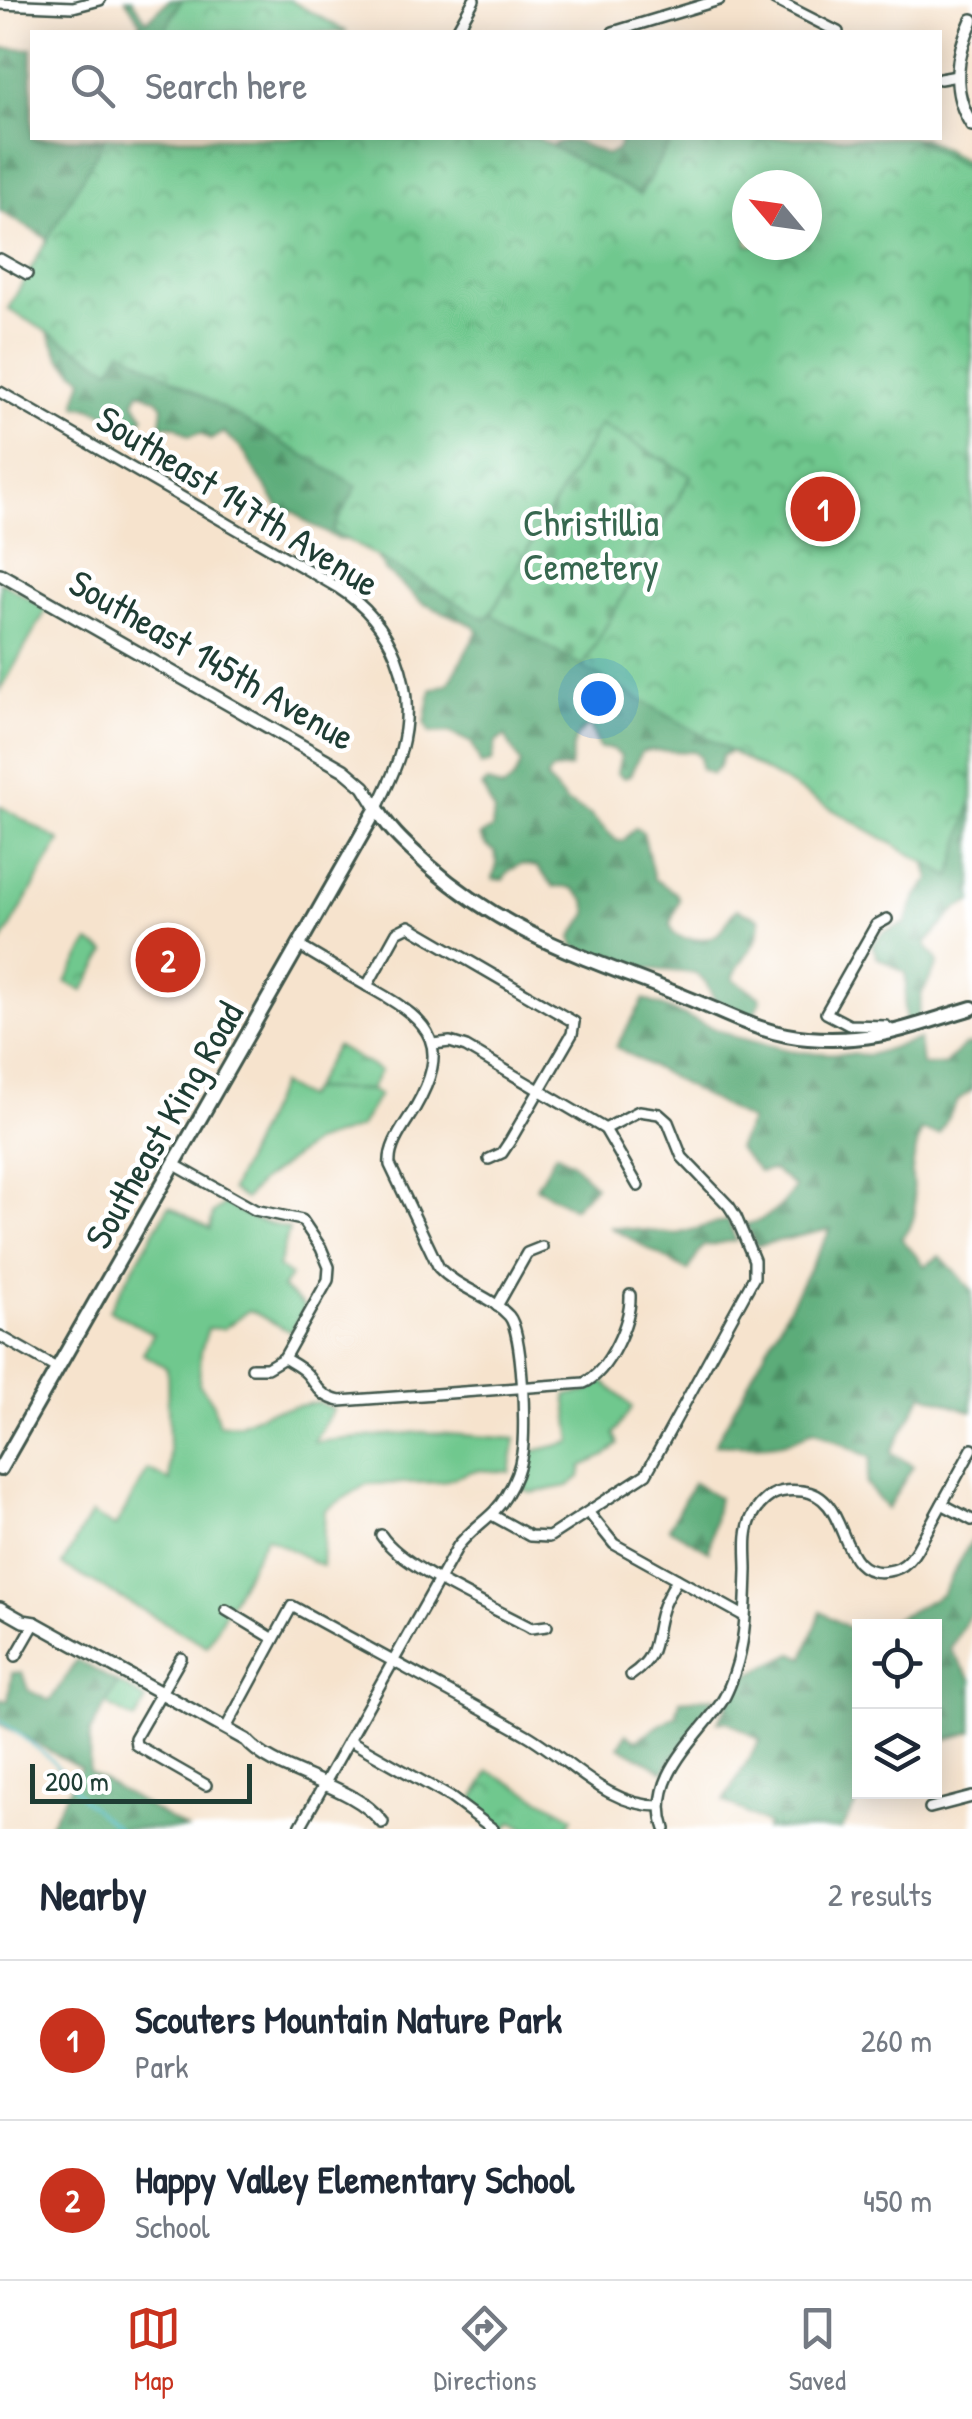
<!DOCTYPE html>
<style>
body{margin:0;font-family:"Patrick Hand",sans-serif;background:#f6f6f7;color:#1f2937}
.controls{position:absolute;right:30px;bottom:30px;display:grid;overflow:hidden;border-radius:0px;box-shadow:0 5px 25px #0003}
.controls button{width:90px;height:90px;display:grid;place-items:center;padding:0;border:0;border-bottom:2px solid #e0e1e3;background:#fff;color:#1f2937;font:50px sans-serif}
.compass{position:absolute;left:732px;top:170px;width:90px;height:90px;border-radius:50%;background:#fff;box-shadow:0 5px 25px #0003;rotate:299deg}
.scale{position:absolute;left:30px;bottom:25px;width:222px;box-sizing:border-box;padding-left:10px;border:5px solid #1f3d34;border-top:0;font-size:28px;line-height:35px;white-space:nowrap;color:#1f3d34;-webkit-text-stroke:8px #fff;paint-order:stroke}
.you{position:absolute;left:598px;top:698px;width:35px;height:35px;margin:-25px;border:8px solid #fff;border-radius:50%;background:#1a73e8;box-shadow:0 0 0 15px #1a73e833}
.badge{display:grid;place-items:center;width:65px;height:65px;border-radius:50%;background:#c8321e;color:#fff;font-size:32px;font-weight:700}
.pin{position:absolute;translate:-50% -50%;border:5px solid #fff;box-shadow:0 2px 10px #0006}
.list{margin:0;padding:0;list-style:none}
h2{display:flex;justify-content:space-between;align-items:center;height:130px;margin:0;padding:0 40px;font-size:42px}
h2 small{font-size:32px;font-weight:400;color:#747a83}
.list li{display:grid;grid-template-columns:65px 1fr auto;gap:30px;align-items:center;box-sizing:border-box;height:160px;padding:0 40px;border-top:2px solid #e0e1e3}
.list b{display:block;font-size:38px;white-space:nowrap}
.list p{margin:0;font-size:32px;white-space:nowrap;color:#747a83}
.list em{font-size:32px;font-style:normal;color:#747a83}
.icon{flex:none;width:55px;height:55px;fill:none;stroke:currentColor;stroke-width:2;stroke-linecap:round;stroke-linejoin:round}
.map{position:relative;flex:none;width:972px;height:1829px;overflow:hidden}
.search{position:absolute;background:#fff;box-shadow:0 5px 25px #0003;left:30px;right:30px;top:30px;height:110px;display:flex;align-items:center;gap:25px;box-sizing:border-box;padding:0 35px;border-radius:0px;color:#747a83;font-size:38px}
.sheet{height:450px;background:#fff}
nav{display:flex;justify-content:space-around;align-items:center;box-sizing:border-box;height:140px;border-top:2px solid #e0e1e3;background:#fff;font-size:28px;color:#747a83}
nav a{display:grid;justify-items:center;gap:5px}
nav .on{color:#c8321e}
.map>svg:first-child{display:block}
</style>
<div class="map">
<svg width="972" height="1829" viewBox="0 0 972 1829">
<defs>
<pattern id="forest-firs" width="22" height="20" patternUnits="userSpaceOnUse" patternTransform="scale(2.5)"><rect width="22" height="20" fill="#5bac79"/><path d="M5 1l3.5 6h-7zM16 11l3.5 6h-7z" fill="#4b8d64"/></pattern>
<pattern id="wetland-marsh" width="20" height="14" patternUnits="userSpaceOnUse" patternTransform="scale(2.5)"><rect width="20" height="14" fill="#6fc88e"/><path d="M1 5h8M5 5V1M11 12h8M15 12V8" fill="none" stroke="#5ba475"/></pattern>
<pattern id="cemetery-stones" width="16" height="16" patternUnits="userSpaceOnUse" patternTransform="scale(2.5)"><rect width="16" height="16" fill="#6fc88e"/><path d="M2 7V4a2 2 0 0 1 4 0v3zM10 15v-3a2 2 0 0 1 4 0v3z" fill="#5ba475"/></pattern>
<pattern id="park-crowns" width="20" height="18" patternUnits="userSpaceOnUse" patternTransform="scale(2.5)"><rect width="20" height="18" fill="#6fc88e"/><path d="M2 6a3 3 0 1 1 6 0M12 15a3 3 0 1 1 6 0" fill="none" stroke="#5ba475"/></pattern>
</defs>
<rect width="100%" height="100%" fill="#fff"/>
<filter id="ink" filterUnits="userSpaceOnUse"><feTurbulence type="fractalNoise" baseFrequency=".01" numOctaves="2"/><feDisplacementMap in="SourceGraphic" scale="20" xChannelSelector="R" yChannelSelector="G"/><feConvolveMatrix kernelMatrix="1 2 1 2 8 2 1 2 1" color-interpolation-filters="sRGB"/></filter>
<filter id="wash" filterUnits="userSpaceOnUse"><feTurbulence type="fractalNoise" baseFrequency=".0048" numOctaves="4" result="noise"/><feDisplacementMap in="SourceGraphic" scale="40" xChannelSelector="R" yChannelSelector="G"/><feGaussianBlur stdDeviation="2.25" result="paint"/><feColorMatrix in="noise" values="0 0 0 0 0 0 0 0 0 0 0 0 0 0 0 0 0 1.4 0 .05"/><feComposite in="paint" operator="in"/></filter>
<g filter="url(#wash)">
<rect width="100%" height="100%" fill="#f6e3cd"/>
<g fill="#6fc88e" stroke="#478261" stroke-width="2.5">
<polygon points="0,581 47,609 0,691"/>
<polygon points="0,806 60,841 0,946"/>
<polygon points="280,1084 305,1098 312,1089 370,1090 379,1095 359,1128 313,1143 260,1182 245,1199 231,1190"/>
<polygon points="225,1204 250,1218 289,1229 278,1267 290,1276 282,1288 305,1307 291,1332 249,1310 223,1329 208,1328 201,1351 199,1384 212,1400 219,1425 240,1424 267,1412 318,1402 333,1409 314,1442 422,1432 516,1439 510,1472 476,1470 442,1482 367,1484 325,1510 322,1566 266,1537 207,1646 62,1565 91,1514 115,1527 148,1470 170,1481 167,1368 143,1354 153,1334 109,1310 169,1206 210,1229 213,1213"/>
<polygon points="603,1381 632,1407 614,1434 618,1444 605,1456 582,1466 580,1477 568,1486 531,1493 520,1487 530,1452 572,1442 566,1395 586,1392"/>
<polygon points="118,1683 146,1700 135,1720 106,1704"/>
</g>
<g fill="url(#forest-firs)" stroke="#3d7456" stroke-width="2.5" fill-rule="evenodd">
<polygon points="126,0 132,0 147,21 169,0 289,0 347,32 127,32 142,24"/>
<path d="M0,48L32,49V138H537L551,146C570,133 588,148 607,155L616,151L620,143L617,138H923L972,164V902L957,909L927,942V948L936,958L938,964L922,993L917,1023L906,1022C901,1005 909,990 905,973L877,957L872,945L883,932L905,924L916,897L930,879L926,865L928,855L760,741L722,755L719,766L712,774L701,769L700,757L694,752L648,750L641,752L630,775L624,778L617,773L621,756L612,749L599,748L590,726C571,733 573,752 570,768L552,770L546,778L566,802L590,815L617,841H623L635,828L643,832L654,879L676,893L679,900L670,924L674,934C686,941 712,942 722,930C728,922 730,915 737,909L759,918C764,943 739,956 733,979L759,996L761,1000L754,1015L749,1016L714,999L705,981L695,973L627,967L574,946L572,936L588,914L586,901L573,888L554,887L537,867L521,864L508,872L503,880L493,879L497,864L495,852L485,845L480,836L492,829L494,811L482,787L487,782L503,789L514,779L521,764L505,736L496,742L492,762L481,765L472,743L449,732L430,733L425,724L431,690L449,683L477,632L475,626L422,603L386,571L373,551L356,541L338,539L306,522L295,512C275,510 277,503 267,489C257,474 254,472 246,455C242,446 230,441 224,432L210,440L201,433L189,436L176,426L161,425L163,406L157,399L139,391L134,402L144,416L141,421L130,426L90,407L78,406L76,402L83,379L60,358L48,332L8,309L48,239L0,211ZM747,185H807L811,270L591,320Z"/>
<path d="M644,999L735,1037L797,1052L869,1055L919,1039L922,1065H944L964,1046L972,1044V1090L958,1100L939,1134L921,1131C918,1144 913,1158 912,1171C911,1200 924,1214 901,1238L925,1266L940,1256L972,1290V1412L923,1394L891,1452L913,1466L887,1509L866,1484L871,1458L814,1430C782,1450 752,1446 715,1444L831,1229L756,1246L746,1224C768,1221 784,1205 795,1187L773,1170L759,1172L737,1148L750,1121L616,1047Z"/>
<polygon points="556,1153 573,1163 595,1186 573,1208 536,1187"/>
<path d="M728,1220L736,1241C724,1240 715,1246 703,1246L688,1271L610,1227L677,1234Z"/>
<polygon points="693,1483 718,1497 709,1551 669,1528"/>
<polygon points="972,1539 972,1611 950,1649 972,1680 972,1732 935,1742 934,1626 882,1626 942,1594"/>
<polygon points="821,1612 859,1634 860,1792 863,1792 842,1829 766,1829 768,1825 724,1801 760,1740 727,1721 718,1722 742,1678 793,1653 804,1658"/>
<polygon points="77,1660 118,1683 90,1732 89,1772 186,1829 47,1829 81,1768 0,1724 0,1699 8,1701 12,1673 22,1672 28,1690 50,1701"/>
<polygon points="715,1697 664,1771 619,1746 626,1734 636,1740 676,1715 680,1700"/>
</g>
<polygon fill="url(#wetland-marsh)" stroke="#478261" stroke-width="2.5" points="336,1046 380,1071 370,1090 312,1089"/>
<polygon fill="url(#cemetery-stones)" stroke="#478261" stroke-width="2.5" points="600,424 692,476 583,667 491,614"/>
<g fill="url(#park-crowns)" stroke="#478261" stroke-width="2.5" fill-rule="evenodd">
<polygon points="182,0 289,0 347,32 164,32"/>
<path d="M105,138H537L640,195L672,138H912L972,172V800L951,877L583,667L691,476L600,424L487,620L332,531L357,486L122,350L111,369L8,309ZM747,185H807V245H747Z"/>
<polygon points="89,942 106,952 83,991 66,982"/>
<polygon points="489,1771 573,1817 567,1829 527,1829 512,1821 506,1829 471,1805"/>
</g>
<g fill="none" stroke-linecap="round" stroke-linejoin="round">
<polyline stroke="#4cbac5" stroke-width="2.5" points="0,1720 51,1759 85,1802 118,1829"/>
</g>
</g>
<g filter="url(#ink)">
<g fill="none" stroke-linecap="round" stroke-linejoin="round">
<defs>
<g id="minor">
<polyline points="775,0 838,32"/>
<polyline points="0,4 73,7 100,0"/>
<polyline points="456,32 474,0"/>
<polyline points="613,32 719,0"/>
<polyline points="940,79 957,76"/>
<polyline points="0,259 27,274"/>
<path d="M0,392L337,587C393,623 418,685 401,750C396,770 386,789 377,808"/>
<polyline points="887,919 876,925 826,1013 849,1025 886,1026 894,1032"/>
<polyline points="367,986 397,932 409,926 574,1022 572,1034 510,1141 502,1153 489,1159"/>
<polyline points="433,1044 450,1042 466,1047 605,1129 639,1111 659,1114 668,1122 682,1157 729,1206 736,1217 754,1260 754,1277 646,1474 549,1537 530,1536 492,1515"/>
<polyline points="605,1129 638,1186"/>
<path d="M175,1165L255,1210L302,1220L321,1248L329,1267L328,1280L284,1358C292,1363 301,1367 307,1374C318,1387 321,1397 340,1401L584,1383C609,1371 631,1322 630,1295"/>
<polyline points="497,1306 527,1253 542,1247"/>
<polyline points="0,1336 58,1369"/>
<polyline points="252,1368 267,1368 284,1358"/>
<polyline points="942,1504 972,1520"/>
<polyline points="589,1513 614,1544 744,1616"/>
<path d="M381,1535C402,1568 493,1607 531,1628L547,1626"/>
<polyline points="226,1610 274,1639"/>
<polyline points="16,1656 35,1623"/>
<polyline points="181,1658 135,1738 136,1745 206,1785"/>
<path d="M631,1675C660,1655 652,1639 662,1609C665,1599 672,1589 677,1579"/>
<path d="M226,1728L292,1606C370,1649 449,1691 527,1735C570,1760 606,1806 660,1806"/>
<polyline points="349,1740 450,1797 493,1829"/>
<polyline points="930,1808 972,1797"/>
<path d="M299,1829L458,1546C472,1527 494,1517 506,1496C514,1483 520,1468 522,1453C526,1430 523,1332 509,1316C490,1295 459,1289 439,1268L390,1165C388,1145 405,1125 415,1108C450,1047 433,1023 376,991C351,977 326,962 301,947"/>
<path d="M665,1829C647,1778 695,1741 721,1703C729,1691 734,1675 738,1661C746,1632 746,1600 747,1570C747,1553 744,1533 752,1517C756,1509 764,1500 772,1495C781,1490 792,1490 802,1491C853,1496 834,1580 888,1571C905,1569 913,1557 921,1542C938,1511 955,1480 972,1449"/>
</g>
<g id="tertiary">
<path d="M972,20C956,55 950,91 972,125"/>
<polyline points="0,574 344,770 364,787 377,808"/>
<path d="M0,1608L23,1621L35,1623L246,1740C274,1774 351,1782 382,1822"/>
</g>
<g id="secondary">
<path d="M377,808C389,831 410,848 428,865C510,937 588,958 685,997C726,1013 763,1035 808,1038C877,1043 908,1027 972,1008"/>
<polyline points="0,1469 377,808"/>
</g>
</defs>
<use href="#minor" stroke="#3f564b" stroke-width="14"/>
<use href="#tertiary" stroke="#3f564b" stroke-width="16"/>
<use href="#secondary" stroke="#3f564b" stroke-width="18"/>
<use href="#minor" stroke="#fff" stroke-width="9"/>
<use href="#tertiary" stroke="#fff" stroke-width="11"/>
<use href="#secondary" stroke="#fff" stroke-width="12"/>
</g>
</g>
<g text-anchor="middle" stroke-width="9" stroke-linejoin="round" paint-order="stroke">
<g font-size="38" fill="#1f3d34" stroke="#fff">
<text transform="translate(238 501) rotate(32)" y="13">Southeast 147th Avenue</text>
<text transform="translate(212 660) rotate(30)" y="13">Southeast 145th Avenue</text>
<text transform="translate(164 1125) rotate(-60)" y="13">Southeast King Road</text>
</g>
<g font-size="38" fill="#37674f" stroke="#fff">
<text x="591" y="536">Christillia<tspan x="591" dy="44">Cemetery</tspan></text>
</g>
</g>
</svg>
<div class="controls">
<button><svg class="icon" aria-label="locate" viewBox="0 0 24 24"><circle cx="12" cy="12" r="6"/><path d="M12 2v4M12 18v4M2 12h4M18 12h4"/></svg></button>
<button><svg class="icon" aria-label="layers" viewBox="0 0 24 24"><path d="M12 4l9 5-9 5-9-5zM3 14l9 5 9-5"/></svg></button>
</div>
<svg class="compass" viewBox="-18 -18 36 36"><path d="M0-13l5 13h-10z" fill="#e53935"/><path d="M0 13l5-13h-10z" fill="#747a83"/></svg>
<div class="scale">200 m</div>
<div class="you"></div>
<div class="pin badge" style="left:823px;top:509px">1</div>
<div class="pin badge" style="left:168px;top:960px">2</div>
<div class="search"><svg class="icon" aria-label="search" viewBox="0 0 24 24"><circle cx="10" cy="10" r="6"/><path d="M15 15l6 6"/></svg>Search here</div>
</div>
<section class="sheet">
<h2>Nearby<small>2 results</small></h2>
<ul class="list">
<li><span class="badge">1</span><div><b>Scouters Mountain Nature Park</b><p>Park</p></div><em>260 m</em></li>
<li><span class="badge">2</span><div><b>Happy Valley Elementary School</b><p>School</p></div><em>450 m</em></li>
</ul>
</section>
<nav>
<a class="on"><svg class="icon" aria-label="map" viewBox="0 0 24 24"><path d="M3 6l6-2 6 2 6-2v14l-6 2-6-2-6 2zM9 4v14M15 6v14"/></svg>Map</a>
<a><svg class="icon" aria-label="directions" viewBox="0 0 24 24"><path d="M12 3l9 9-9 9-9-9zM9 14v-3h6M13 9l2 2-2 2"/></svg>Directions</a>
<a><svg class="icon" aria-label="saved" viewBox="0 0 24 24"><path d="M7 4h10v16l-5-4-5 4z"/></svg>Saved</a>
</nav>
